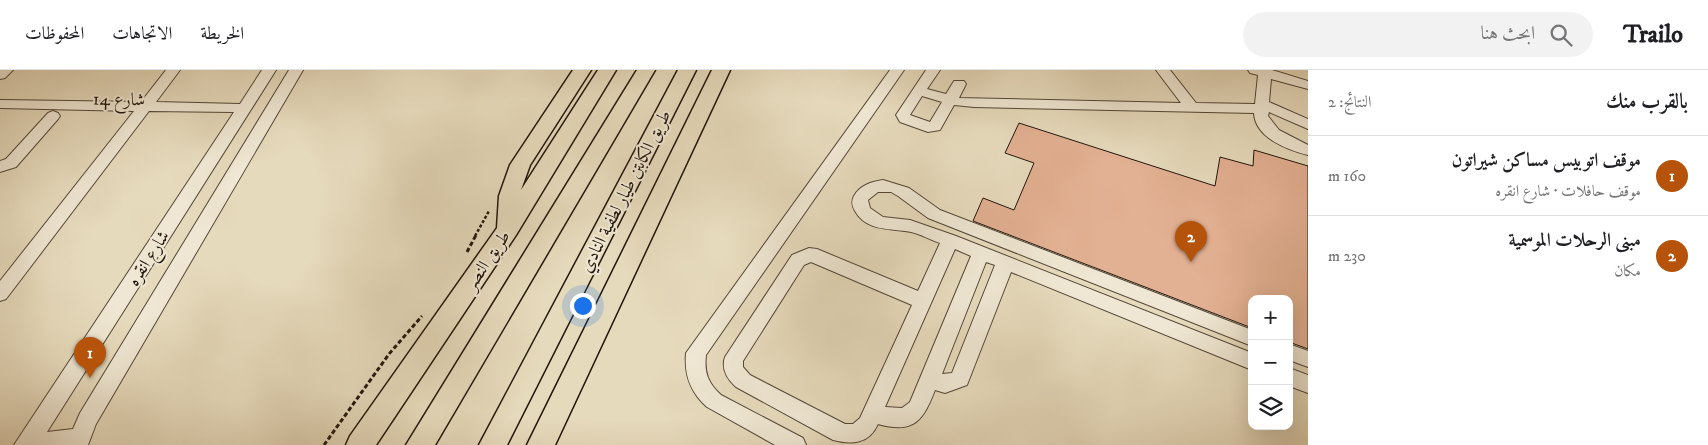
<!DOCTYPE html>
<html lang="ar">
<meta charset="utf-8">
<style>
body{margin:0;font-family:"IM FELL DW Pica",Amiri,serif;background:#f2f2f2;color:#202124;direction:rtl}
.controls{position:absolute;right:15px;bottom:15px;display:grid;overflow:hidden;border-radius:10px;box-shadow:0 5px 20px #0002}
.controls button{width:45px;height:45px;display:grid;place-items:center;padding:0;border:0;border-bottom:1px solid #e0e0e0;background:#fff;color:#202124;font:25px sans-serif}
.you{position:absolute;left:582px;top:235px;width:18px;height:18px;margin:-12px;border:4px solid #fff;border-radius:50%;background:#1a73e8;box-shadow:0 0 0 8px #1a73e833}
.badge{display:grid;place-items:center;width:32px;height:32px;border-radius:50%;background:#b45309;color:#fff;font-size:16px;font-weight:700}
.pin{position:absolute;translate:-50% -41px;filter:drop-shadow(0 1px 2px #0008)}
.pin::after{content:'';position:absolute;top:26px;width:18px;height:15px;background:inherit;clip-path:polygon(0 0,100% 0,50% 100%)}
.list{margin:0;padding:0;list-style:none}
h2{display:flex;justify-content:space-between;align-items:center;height:65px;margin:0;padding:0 20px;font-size:21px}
h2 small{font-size:16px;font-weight:400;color:#757577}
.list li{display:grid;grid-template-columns:32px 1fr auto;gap:15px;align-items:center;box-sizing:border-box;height:80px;padding:0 20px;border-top:1px solid #e0e0e0}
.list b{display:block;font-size:19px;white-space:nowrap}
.list p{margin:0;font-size:16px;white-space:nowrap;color:#757577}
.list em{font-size:16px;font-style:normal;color:#757577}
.icon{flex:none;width:28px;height:28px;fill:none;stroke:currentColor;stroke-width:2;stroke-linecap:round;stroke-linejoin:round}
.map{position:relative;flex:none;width:1308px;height:375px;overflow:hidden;direction:ltr}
header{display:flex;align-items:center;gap:30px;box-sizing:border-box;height:70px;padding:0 25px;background:#fff;border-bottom:1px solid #e0e0e0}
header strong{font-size:24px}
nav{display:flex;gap:28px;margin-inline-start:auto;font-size:18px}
.search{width:350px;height:45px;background:#f2f2f2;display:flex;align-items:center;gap:12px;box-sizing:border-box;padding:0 18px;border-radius:28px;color:#757577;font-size:19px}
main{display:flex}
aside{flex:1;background:#fff}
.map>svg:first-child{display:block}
</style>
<header>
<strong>Trailo</strong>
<div class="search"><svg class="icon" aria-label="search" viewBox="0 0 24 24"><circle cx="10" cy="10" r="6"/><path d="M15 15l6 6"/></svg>ابحث هنا</div>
<nav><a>الخريطة</a><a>الاتجاهات</a><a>المحفوظات</a></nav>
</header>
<main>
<aside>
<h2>بالقرب منك<small>النتائج: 2</small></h2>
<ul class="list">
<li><span class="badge">1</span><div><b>موقف اتوبيس مساكن شيراتون</b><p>موقف حافلات · شارع انقره</p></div><em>160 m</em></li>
<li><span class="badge">2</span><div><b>مبنى الرحلات الموسمية</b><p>مكان</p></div><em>230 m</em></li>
</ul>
</aside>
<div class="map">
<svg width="1308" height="375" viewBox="0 0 1308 375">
<rect width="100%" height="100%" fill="#e6dabc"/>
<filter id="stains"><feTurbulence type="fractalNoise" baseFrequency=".004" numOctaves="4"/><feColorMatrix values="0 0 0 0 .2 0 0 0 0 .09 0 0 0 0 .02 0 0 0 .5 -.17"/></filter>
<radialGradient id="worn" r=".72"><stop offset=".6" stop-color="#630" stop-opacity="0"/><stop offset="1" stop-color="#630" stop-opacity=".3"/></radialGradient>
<polygon fill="#e2b092" stroke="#22160c" points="1019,53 1215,116 1220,87 1253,96 1254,80 1308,96 1308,279 1289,272 1289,229 1252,229 1252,258 973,151 983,128 1014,140 1034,93 1005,83"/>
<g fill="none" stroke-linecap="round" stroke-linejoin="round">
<defs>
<g id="minor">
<polygon points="0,0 13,0 5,8 0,9"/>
<polygon points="166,0 180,0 156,32 240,34 262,0 276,0 47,362 73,359 80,343 289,0 303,0 96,354 88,375 14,375 234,42 149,41 6,229 0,231 0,211 134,41 0,38 0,30 141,32"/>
<path d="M890,0H904L706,285C704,303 708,313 721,325L803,368L806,375H775L707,337C690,322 684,305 686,283Z"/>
<path d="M926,0H940L927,19L946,24L954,11H964L966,14L959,28L1181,33L1156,0H1170L1196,33L1255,34L1258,5L1250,3L1248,0H1272L1308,11V19L1271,9L1269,32L1308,49V59L1269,42L1268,46L1279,60L1308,75V85C1288,80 1255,68 1254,43L974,37L954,35L940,60L928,62L900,52L896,45ZM922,26L942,32L930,52L910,45Z"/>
<polygon points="53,41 58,43 60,46 58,49 16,97 0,102 0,91 6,89 48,43"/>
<path d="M883,110L909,118L940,140L1252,260V276L928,148L898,126L891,122H878L868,130L870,138L883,147L910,150L956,166L1252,283V300L1011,202L967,315L945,323L935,320C923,351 914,364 878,354C869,374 852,375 833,370L736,317C727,309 721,299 725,287L792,185L809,178L817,179L918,221L940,173C930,170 921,164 911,162C890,158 867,162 855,141C852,136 851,132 854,126C860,115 871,112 883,110ZM955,179L971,186L910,332L902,338L885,337ZM811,192L912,235L860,348L853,354H845L750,305L743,297V291L804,195ZM986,192L995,195L952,303L942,304Z"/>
<polygon points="1289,274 1308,281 1308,297 1289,290"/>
<polygon points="1289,298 1308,305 1308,323 1289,316"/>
</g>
<g id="major">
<polygon points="573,0 591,0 530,95 521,120 598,0 616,0 516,165 376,375 346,375 350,366 497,158 499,126 510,95"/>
<polygon points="637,0 655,0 435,375 406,375"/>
<polygon points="678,0 696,0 507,375 479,375"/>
<polygon points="712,0 730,0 555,375 527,375"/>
</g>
</defs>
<use href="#minor" stroke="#534738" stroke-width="2"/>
<use href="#major" stroke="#22160c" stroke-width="3"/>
<polyline stroke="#22160c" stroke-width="2.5" stroke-dasharray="3 2" stroke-linecap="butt" points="475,166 489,141"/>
<g stroke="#22160c" stroke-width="3" stroke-dasharray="4.5 2.5" stroke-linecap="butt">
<polyline points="467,182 476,165"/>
<polyline points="324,375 389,284 422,246"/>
</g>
<use href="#minor" fill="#efe7d3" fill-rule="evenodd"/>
<use href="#major" fill="#e6dabc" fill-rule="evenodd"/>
</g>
<g text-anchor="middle" stroke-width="4" stroke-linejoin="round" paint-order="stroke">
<g font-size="18" fill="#22160c" stroke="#efe7d3">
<text transform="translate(119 29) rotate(1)" y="6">شارع 14</text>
<text transform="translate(625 121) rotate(-63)" y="6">طريق الكابتن طيار لطفية النادي</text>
<text transform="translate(148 188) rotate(-57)" y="6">شارع انقره</text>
<text transform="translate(487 190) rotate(-56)" y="6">طريق النصر</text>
</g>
</g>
<rect width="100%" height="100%" filter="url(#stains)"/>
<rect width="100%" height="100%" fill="url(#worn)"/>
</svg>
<div class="controls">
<button>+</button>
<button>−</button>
<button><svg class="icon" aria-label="layers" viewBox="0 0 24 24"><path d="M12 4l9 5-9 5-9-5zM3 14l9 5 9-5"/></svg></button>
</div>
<div class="you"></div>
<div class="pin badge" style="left:90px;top:308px">1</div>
<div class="pin badge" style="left:1191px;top:192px">2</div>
</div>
</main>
